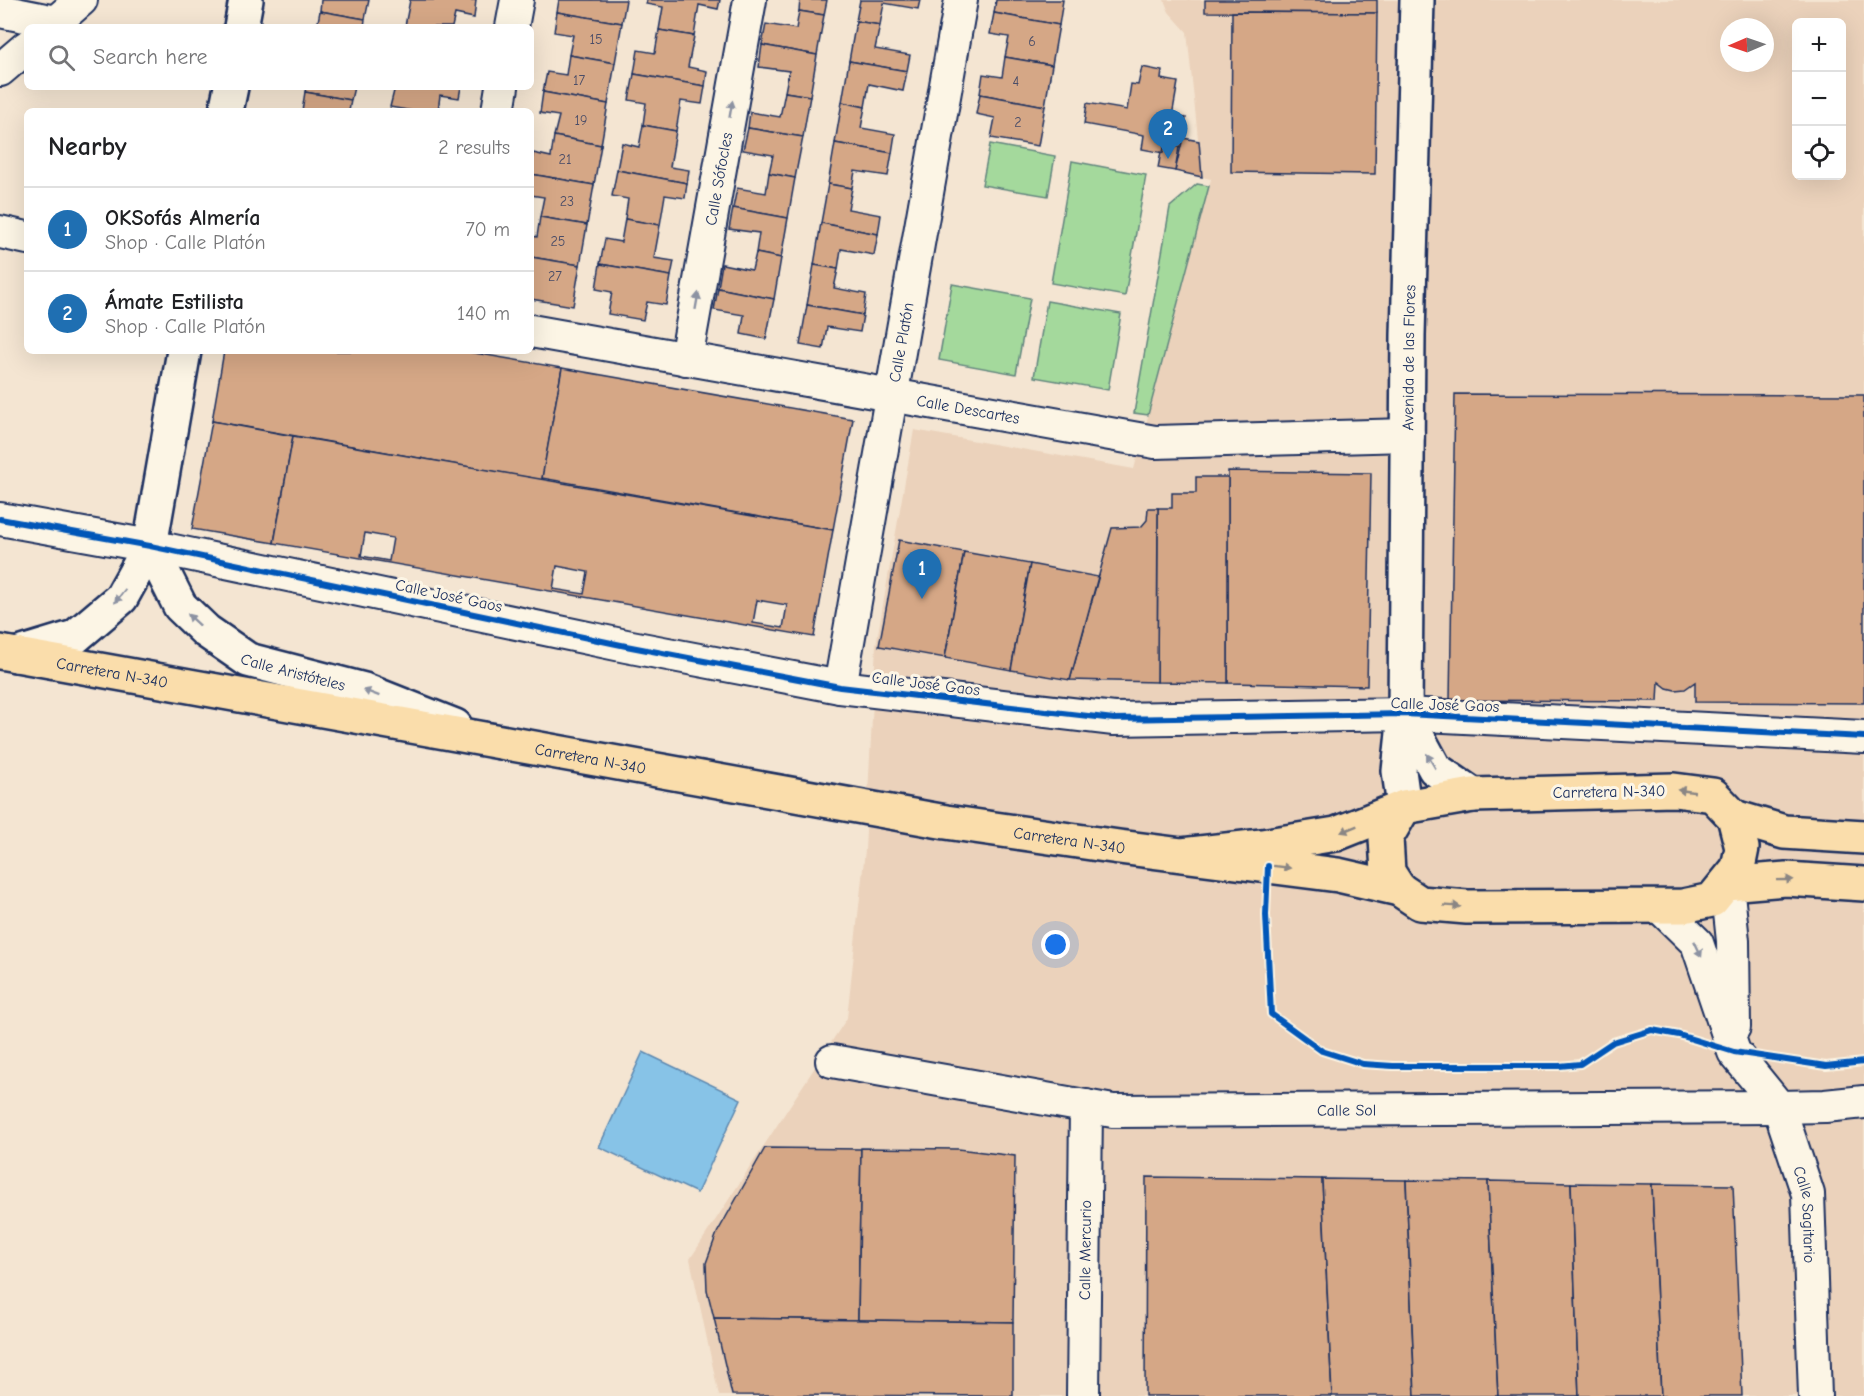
<!DOCTYPE html>
<meta charset="utf-8">
<style>
body{margin:0;font-family:"Comic Neue",sans-serif;background:#f2f2f2;color:#202124}
.controls{position:absolute;right:18px;top:18px;display:grid;overflow:hidden;border-radius:9px;box-shadow:0 6px 24px #0002}
.controls button{width:54px;height:54px;display:grid;place-items:center;padding:0;border:0;border-bottom:2px solid #e0e0e0;background:#fff;color:#202124;font:30px sans-serif}
.compass{position:absolute;left:1720px;top:18px;width:54px;height:54px;border-radius:50%;background:#fff;box-shadow:0 6px 24px #0002;rotate:268deg}
.you{position:absolute;left:1056px;top:945px;width:21px;height:21px;margin:-15px;border:4px solid #fff;border-radius:50%;background:#1a73e8;box-shadow:0 0 0 9px #1a73e833}
.badge{display:grid;place-items:center;width:39px;height:39px;border-radius:50%;background:#1f6fb2;color:#fff;font-size:20px;font-weight:700}
.pin{position:absolute;translate:-50% -50px;filter:drop-shadow(0 2px 3px #0008)}
.pin::after{content:'';position:absolute;top:32px;width:21px;height:18px;background:inherit;clip-path:polygon(0 0,100% 0,50% 100%)}
.list{margin:0;padding:0;list-style:none}
h2{display:flex;justify-content:space-between;align-items:center;height:78px;margin:0;padding:0 24px;font-size:26px}
h2 small{font-size:20px;font-weight:400;color:#757577}
.list li{display:grid;grid-template-columns:39px 1fr auto;gap:18px;align-items:center;box-sizing:border-box;height:84px;padding:0 24px;border-top:2px solid #e0e0e0}
.list b{display:block;font-size:22px;white-space:nowrap}
.list p{margin:0;font-size:20px;white-space:nowrap;color:#757577}
.list em{font-size:20px;font-style:normal;color:#757577}
.icon{flex:none;width:33px;height:33px;fill:none;stroke:currentColor;stroke-width:2;stroke-linecap:round;stroke-linejoin:round}
.map{position:relative;flex:none;width:1864px;height:1396px;overflow:hidden}
.search{position:absolute;background:#fff;box-shadow:0 6px 24px #0002;left:24px;top:24px;width:510px;height:66px;display:flex;align-items:center;gap:15px;box-sizing:border-box;padding:0 21px;border-radius:9px;color:#757577;font-size:22px}
.panel{position:absolute;background:#fff;box-shadow:0 6px 24px #0002;left:24px;top:108px;width:510px;height:246px;border-radius:9px}
.map>svg:first-child{display:block}
</style>
<div class="map">
<svg width="1864" height="1396" viewBox="0 0 1864 1396">
<rect width="100%" height="100%" fill="#f4e5d2"/>
<filter id="ink" filterUnits="userSpaceOnUse"><feTurbulence type="fractalNoise" baseFrequency=".0167" numOctaves="2"/><feDisplacementMap in="SourceGraphic" scale="12" xChannelSelector="R" yChannelSelector="G"/><feConvolveMatrix kernelMatrix="1 2 1 2 8 2 1 2 1" color-interpolation-filters="sRGB"/></filter>
<g filter="url(#ink)">
<path fill="#ebd2bb" fill-rule="evenodd" d="M1164,0H1864V1396H719L690,1259L847,1018L865,850L876,645L914,430L1134,469L1211,179L1202,177L1187,32L1169,12ZM1796,22H1842V176H1796ZM1729,27H1765V63H1729Z"/>
<g fill="#a4d99c" stroke="#60847d" stroke-width="1.5">
<polygon points="990,144 1055,156 1048,196 982,185"/>
<polygon points="1072,161 1146,175 1125,296 1051,283"/>
<polygon points="1197,184 1209,186 1148,415 1134,413 1170,207"/>
<polygon points="952,284 1030,298 1016,374 939,360"/>
<polygon points="1047,301 1121,314 1108,390 1034,377"/>
</g>
<polygon fill="#87c3e7" stroke="#5c88b0" stroke-width="1.5" points="643,1052 741,1099 697,1193 599,1147"/>
<g fill="#d5a786" stroke="#1b2f5e" stroke-width="1.5" fill-rule="evenodd">
<polygon points="321,0 369,0 365,19 320,11"/>
<polygon points="410,0 476,0 474,18 455,14 452,27 408,27 405,26"/>
<polygon points="559,0 626,0 622,23 557,12"/>
<polygon points="647,0 720,0 718,9 699,5 694,36 659,30 663,7 646,4"/>
<polygon points="800,0 827,0 824,15 799,11"/>
<polygon points="860,0 920,0 918,9 884,3 880,25 856,21"/>
<polygon points="996,0 1063,0 1059,25 994,13"/>
<polygon points="1205,0 1377,0 1377,13 1205,12"/>
<polygon points="320,11 365,19 364,27 317,27"/>
<polygon points="799,11 824,15 817,55 762,45 766,24 796,29"/>
<polygon points="557,12 622,23 615,63 569,55 573,35 554,32"/>
<polygon points="1232,12 1377,13 1375,174 1231,172"/>
<polygon points="994,13 1059,25 1052,65 1005,57 1009,37 990,34"/>
<polygon points="856,21 880,25 875,49 910,55 907,71 849,61"/>
<polygon points="659,30 694,36 688,67 707,71 705,86 634,74 638,50 655,53"/>
<polygon points="762,45 817,55 810,96 785,92 789,71 759,67"/>
<polygon points="569,55 615,63 608,104 543,92 547,72 566,75"/>
<polygon points="1005,57 1052,65 1045,106 980,94 983,74 1002,77"/>
<polygon points="849,61 907,71 903,91 869,84 865,107 842,102"/>
<polygon points="1142,67 1162,71 1161,79 1178,82 1172,116 1186,118 1181,148 1165,144 1163,153 1142,149 1144,135 1084,124 1087,103 1127,110 1131,84 1138,85"/>
<polygon points="634,74 705,86 702,104 681,101 676,131 643,125 646,103 629,100"/>
<polygon points="306,87 354,87 351,100 305,92"/>
<polygon points="395,87 461,87 459,98 440,95 438,111 413,111 390,107"/>
<polygon points="305,92 351,100 349,111 302,111"/>
<polygon points="543,92 608,104 601,145 554,136 559,116 540,113"/>
<polygon points="785,92 810,96 803,137 748,128 750,112 780,117"/>
<polygon points="980,94 1045,106 1038,146 991,138 995,118 976,114"/>
<polygon points="842,102 865,107 861,128 895,134 892,153 835,143"/>
<polygon points="643,125 676,131 670,167 689,170 687,183 617,170 622,143 639,147"/>
<polygon points="748,128 803,137 795,178 769,173 773,155 743,150"/>
<polygon points="554,136 601,145 594,185 531,174 533,153 551,157"/>
<polygon points="1183,138 1199,141 1202,177 1175,171"/>
<polygon points="835,143 892,153 888,176 855,171 852,188 828,184"/>
<polygon points="1165,144 1179,147 1175,171 1158,168 1161,152 1163,153"/>
<polygon points="617,170 687,183 685,198 665,195 660,225 625,219 628,199 612,196"/>
<polygon points="769,173 795,178 788,218 733,208 737,188 766,193"/>
<polygon points="531,174 594,185 587,225 540,217 544,197 531,195"/>
<polygon points="828,184 852,188 848,209 881,215 878,234 821,223"/>
<polygon points="733,208 788,218 781,258 756,253 759,233 729,229"/>
<polygon points="540,217 587,225 580,265 531,257 531,236 537,237"/>
<polygon points="625,219 660,225 654,258 674,261 671,276 600,264 605,239 621,242"/>
<polygon points="821,223 878,234 874,255 841,249 838,269 814,265"/>
<polygon points="756,253 781,258 774,299 718,288 722,264 752,270"/>
<polygon points="531,257 580,265 573,306 531,299"/>
<polygon points="600,264 671,276 666,305 647,302 643,320 608,314 612,292 596,289"/>
<polygon points="814,265 838,269 834,288 866,294 863,315 807,305"/>
<polygon points="718,288 774,299 766,339 741,334 744,315 714,310"/>
<polygon points="807,305 863,315 860,332 827,327 823,349 800,345"/>
<polygon points="224,351 463,351 562,368 542,480 212,421"/>
<polygon points="562,368 853,419 833,530 542,478"/>
<polygon points="1455,394 1864,395 1864,703 1695,702 1695,682 1685,689 1675,690 1667,688 1659,682 1658,701 1450,700"/>
<polygon points="212,421 293,436 274,543 192,529"/>
<path d="M293,436L833,530L814,637L274,543ZM365,533L393,538L389,561L361,556ZM557,566L588,572L584,594L553,589ZM757,600L787,605L783,628L753,623Z"/>
<polygon points="1228,471 1371,473 1367,686 1228,683"/>
<polygon points="1196,477 1228,477 1228,683 1157,682 1158,508 1172,508 1172,493 1196,493"/>
<polygon points="1148,508 1158,508 1157,682 1070,680 1112,528 1141,527 1147,520"/>
<polygon points="899,540 964,552 945,658 879,646"/>
<polygon points="964,552 1030,564 1011,670 945,658"/>
<polygon points="1030,564 1098,577 1070,680 1011,670"/>
<polygon points="765,1148 861,1149 858,1320 714,1318 707,1290 706,1263 717,1233"/>
<polygon points="861,1148 958,1149 1015,1156 1013,1322 858,1320"/>
<polygon points="1146,1177 1322,1179 1332,1396 1145,1396"/>
<polygon points="1322,1179 1406,1180 1415,1396 1332,1396"/>
<polygon points="1406,1180 1488,1181 1498,1396 1415,1396"/>
<polygon points="1488,1181 1571,1183 1579,1396 1498,1396"/>
<polygon points="1571,1183 1652,1184 1661,1396 1579,1396"/>
<polygon points="1652,1184 1733,1185 1742,1396 1661,1396"/>
<polygon points="714,1318 1013,1322 1013,1396 732,1395"/>
</g>
<g fill="none" stroke-linecap="round" stroke-linejoin="round">
<defs>
<g id="minor">
<polyline points="0,11 55,22"/>
<polyline points="50,27 81,0"/>
<polyline points="512,27 517,0"/>
<polyline points="0,70 27,47"/>
<polyline points="498,111 502,87"/>
<polyline points="0,232 27,238"/>
<path id="s1" d="M531,331L1155,442L1408,435"/>
<path id="s2" d="M686,359L750,0"/>
<polyline points="0,519 150,546 626,646 840,687 1114,719 1405,714 1864,737"/>
<path id="s3" d="M840,687L961,0"/>
<polyline points="1727,884 1733,941 1734,1027"/>
<path id="s4" d="M1659,906L1697,943L1734,1052L1779,1107L1808,1194L1815,1396"/>
<path id="s5" d="M832,1061L1113,1111L1779,1107L1825,1106L1864,1102"/>
<path id="s6" d="M1083,1396L1086,1106"/>
</g>
<g id="tertiary">
<polyline points="241,27 246,0"/>
<polyline points="226,111 231,87"/>
<path id="s7" d="M150,546L180,606L206,631L248,660L364,690L455,726"/>
<polyline points="16,655 75,637 121,598 150,546 184,351"/>
<polyline points="1405,714 1435,769 1473,795"/>
<path id="s8" d="M1404,807L1399,771L1405,714L1408,335L1417,0"/>
</g>
<g id="trunk">
<path id="s9" d="M0,652L946,822L1119,847L1338,875L1399,889L1420,903L1467,907L1683,906L1712,900L1738,868L1742,848L1734,817L1713,795L1674,790L1473,795L1404,807L1336,834L1262,846L1182,855"/>
<polyline points="1734,817 1784,832 1864,837"/>
<polyline points="1727,884 1786,879 1864,884"/>
<polyline points="1399,889 1388,872 1386,838 1404,807"/>
</g>
</defs>
<use href="#minor" stroke="#1b2f5e" stroke-width="36"/>
<use href="#tertiary" stroke="#1b2f5e" stroke-width="38"/>
<use href="#trunk" stroke="#1b2f5e" stroke-width="38"/>
<use href="#minor" stroke="#fcf5e5" stroke-width="32"/>
<use href="#tertiary" stroke="#fcf5e5" stroke-width="33"/>
<use href="#trunk" stroke="#faddab" stroke-width="33"/>
<defs>
<g id="cycleway">
<polyline points="0,519 150,546 626,646 840,687 1114,719 1405,714 1864,737"/>
<polyline points="1268,866 1266,915 1271,1014 1322,1051 1363,1064 1393,1066 1559,1066 1580,1064 1613,1042 1652,1030 1679,1035 1734,1052 1826,1066 1864,1062"/>
</g>
</defs>
<use href="#cycleway" stroke="#fcf5e5" stroke-width="10"/>
<use href="#cycleway" stroke="#0057b8" stroke-width="6"/>
</g>
<defs><path id="oneway-solid" d="M-6-.8H1V-3.2L6.5 0L1 3.2V.8H-6Z" transform="scale(1.5)"/></defs>
<g fill="#8c92a2">
<use href="#oneway-solid" transform="translate(731 109) rotate(-80)"/>
<use href="#oneway-solid" transform="translate(697 301) rotate(-80)"/>
<use href="#oneway-solid" transform="translate(120 596) rotate(128)"/>
<use href="#oneway-solid" transform="translate(194 620) rotate(-137)"/>
<use href="#oneway-solid" transform="translate(371 693) rotate(-159)"/>
<use href="#oneway-solid" transform="translate(1431 761) rotate(-121)"/>
<use href="#oneway-solid" transform="translate(1698 949) rotate(65)"/>
</g>
<g fill="#8a8684">
<use href="#oneway-solid" transform="translate(1686 791) rotate(-172)"/>
<use href="#oneway-solid" transform="translate(1349 829) rotate(158)"/>
<use href="#oneway-solid" transform="translate(1282 867) rotate(7)"/>
<use href="#oneway-solid" transform="translate(1785 880) rotate(-1)"/>
<use href="#oneway-solid" transform="translate(1452 906) rotate(4)"/>
</g>
</g>
<g text-anchor="middle" stroke-width="6" stroke-linejoin="round" paint-order="stroke">
<g font-size="14" fill="#4a4d68">
<text x="596" y="44">15</text>
<text x="1032" y="46">6</text>
<text x="579" y="85">17</text>
<text x="1016" y="86">4</text>
<text x="581" y="125">19</text>
<text x="1018" y="127">2</text>
<text x="565" y="164">21</text>
<text x="567" y="206">23</text>
<text x="558" y="246">25</text>
<text x="555" y="281">27</text>
</g>
<g font-size="16" fill="#1b2f5e" stroke="#fcf5e5">
<text dy="6" stroke="none"><textPath href="#s2" startOffset="183">Calle Sófocles</textPath></text>
<text dy="6" stroke="none"><textPath href="#s3" startOffset="350">Calle Platón</textPath></text>
<text dy="6" stroke="none"><textPath href="#s8" startOffset="450">Avenida de las Flores</textPath></text>
<text dy="6" stroke="none"><textPath href="#s1" startOffset="444">Calle Descartes</textPath></text>
<text transform="translate(449 595) rotate(12)" y="6">Calle José Gaos</text>
<text dy="6" stroke="none"><textPath href="#s7" startOffset="201">Calle Aristóteles</textPath></text>
<text dy="6" stroke="none"><textPath href="#s9" startOffset="114">Carretera N-340</textPath></text>
<text transform="translate(926 683) rotate(7)" y="6">Calle José Gaos</text>
<text transform="translate(1445 704) rotate(2)" y="6">Calle José Gaos</text>
<text dy="6" stroke="none"><textPath href="#s9" startOffset="600">Carretera N-340</textPath></text>
<text transform="translate(1609 791) rotate(-1)" y="6">Carretera N-340</text>
<text dy="6" stroke="none"><textPath href="#s9" startOffset="1086">Carretera N-340</textPath></text>
<text dy="6" stroke="none"><textPath href="#s5" startOffset="519">Calle Sol</textPath></text>
<text dy="6" stroke="none"><textPath href="#s4" startOffset="351">Calle Sagitario</textPath></text>
<text dy="6" stroke="none"><textPath href="#s6" startOffset="146">Calle Mercurio</textPath></text>
</g>
</g>
</svg>
<div class="controls">
<button>+</button>
<button>−</button>
<button><svg class="icon" aria-label="locate" viewBox="0 0 24 24"><circle cx="12" cy="12" r="6"/><path d="M12 2v4M12 18v4M2 12h4M18 12h4"/></svg></button>
</div>
<svg class="compass" viewBox="-18 -18 36 36"><path d="M0-13l5 13h-10z" fill="#e53935"/><path d="M0 13l5-13h-10z" fill="#757577"/></svg>
<div class="you"></div>
<div class="pin badge" style="left:922px;top:599px">1</div>
<div class="pin badge" style="left:1168px;top:159px">2</div>
<div class="search"><svg class="icon" aria-label="search" viewBox="0 0 24 24"><circle cx="10" cy="10" r="6"/><path d="M15 15l6 6"/></svg>Search here</div>
<section class="panel">
<h2>Nearby<small>2 results</small></h2>
<ul class="list">
<li><span class="badge">1</span><div><b>OKSofás Almería</b><p>Shop · Calle Platón</p></div><em>70 m</em></li>
<li><span class="badge">2</span><div><b>Ámate Estilista</b><p>Shop · Calle Platón</p></div><em>140 m</em></li>
</ul>
</section>
</div>
